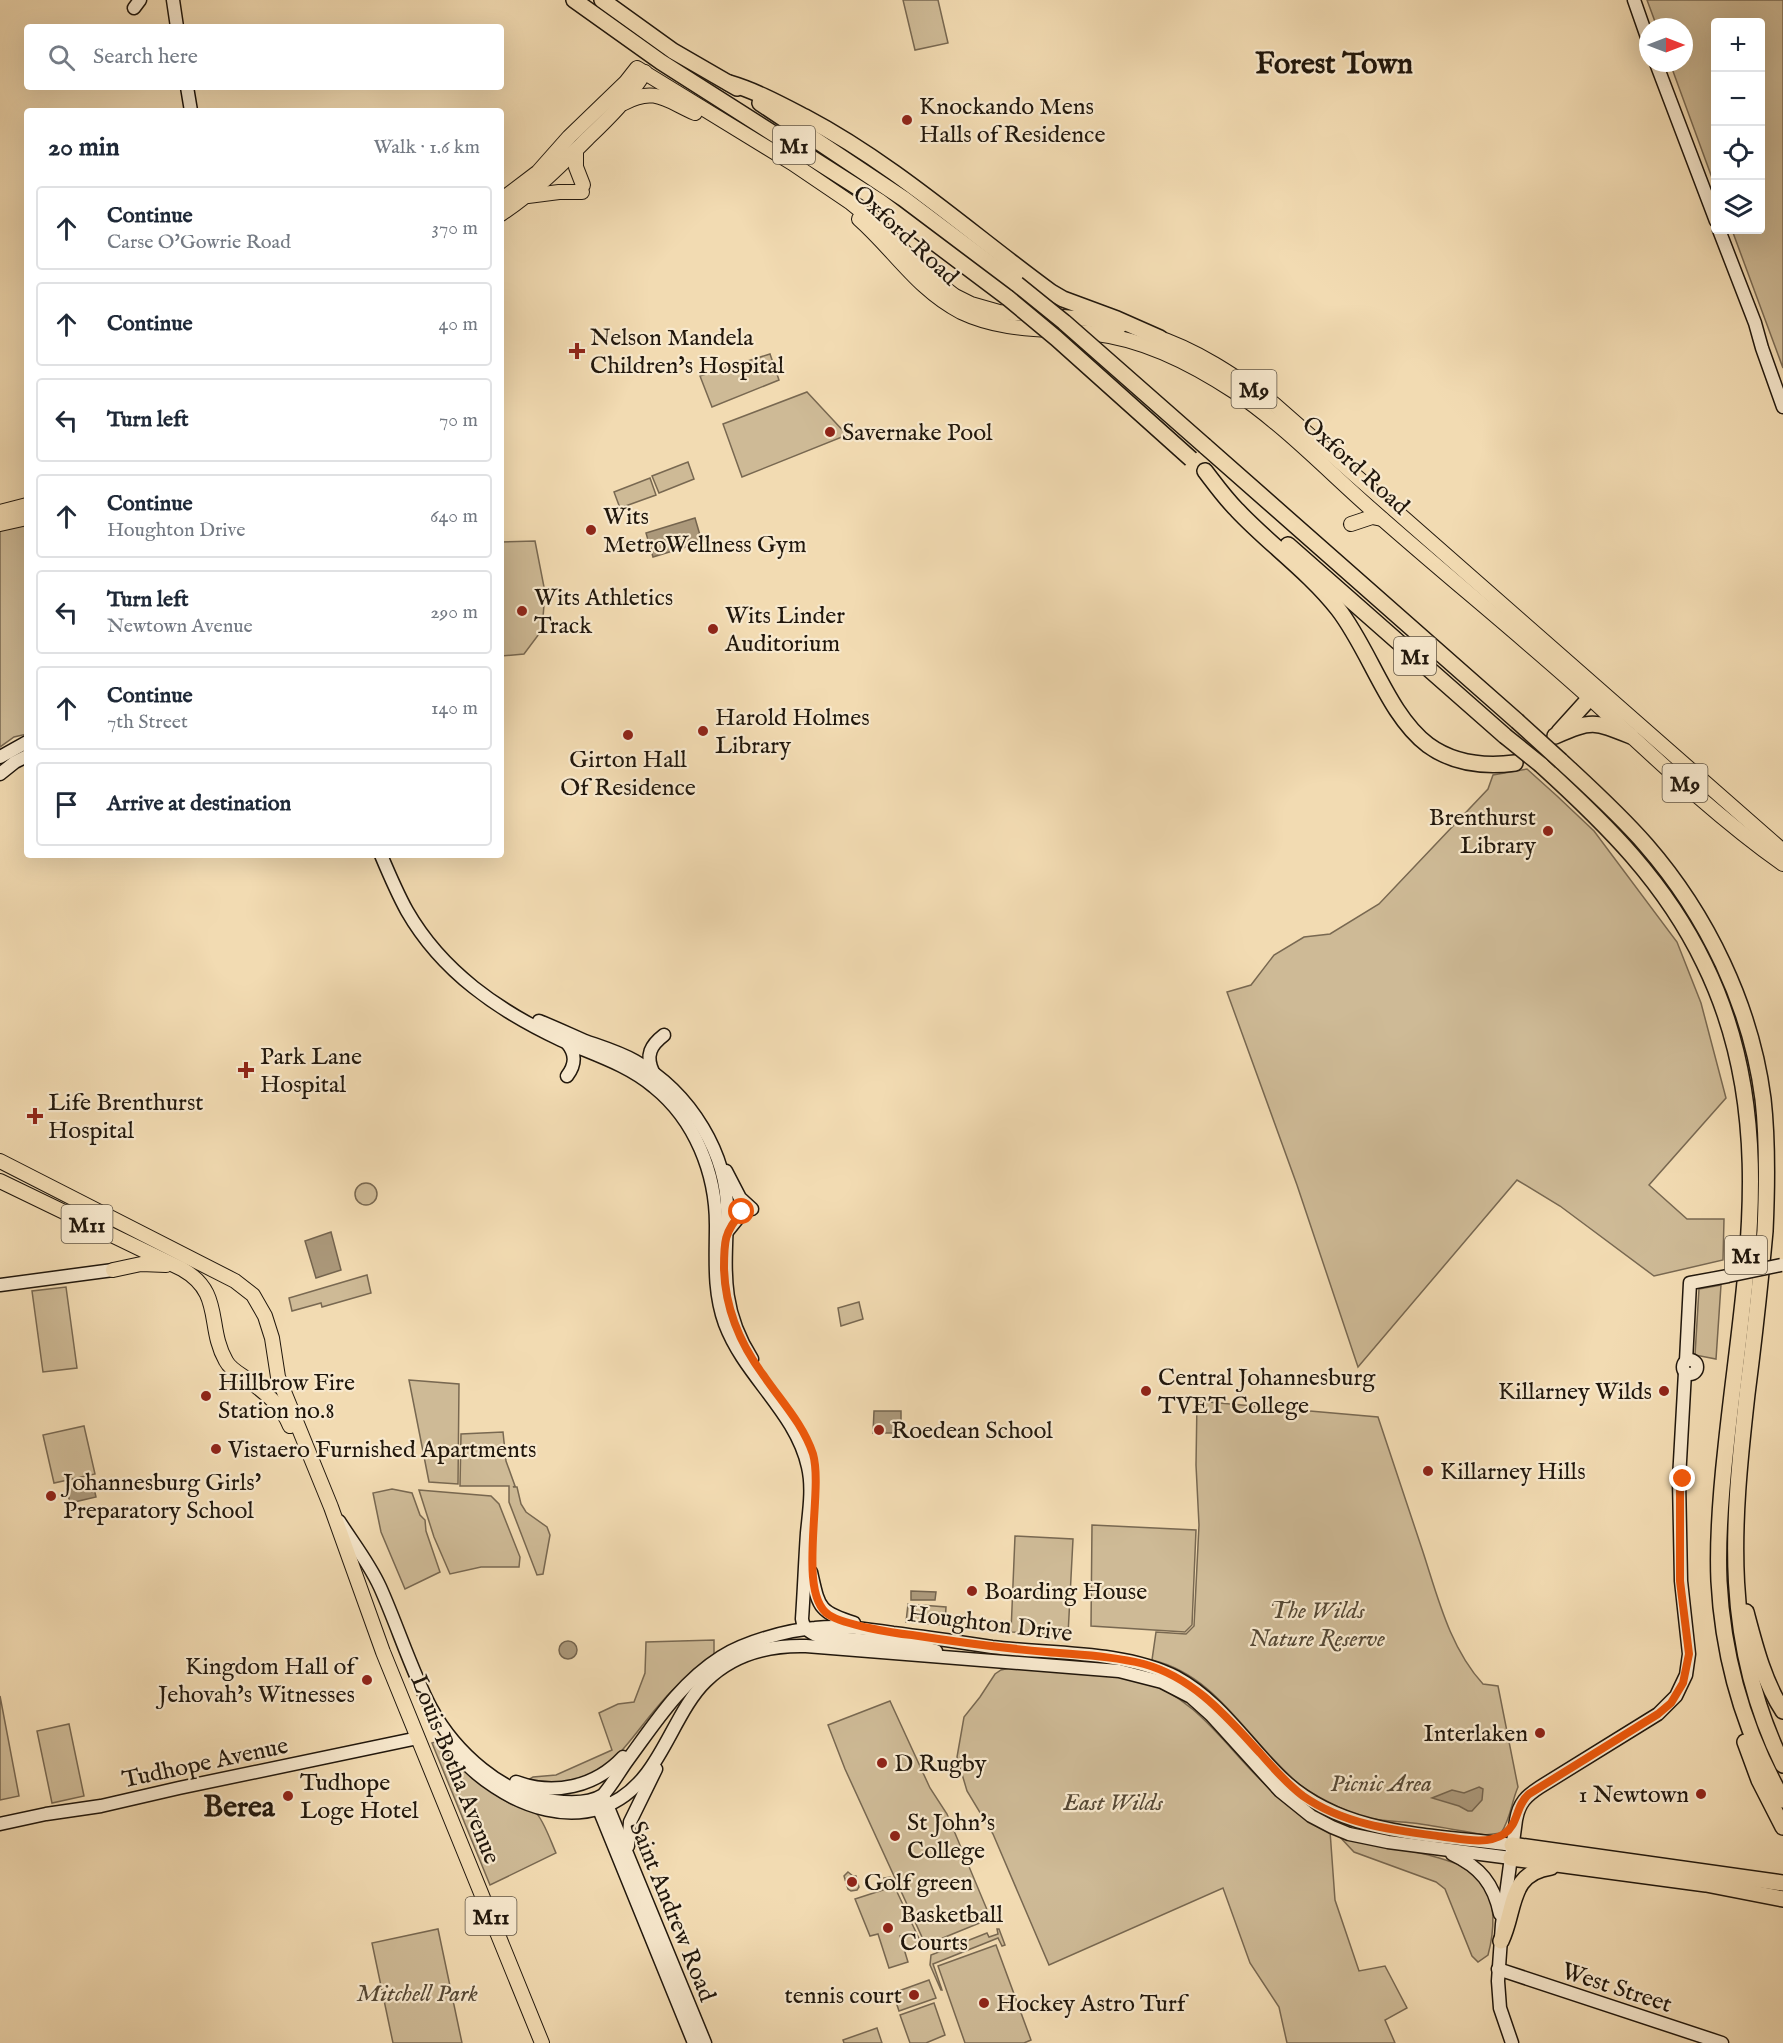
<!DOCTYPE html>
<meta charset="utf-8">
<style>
body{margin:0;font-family:"IM FELL English",serif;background:#f6f6f7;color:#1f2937}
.controls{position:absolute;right:18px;top:18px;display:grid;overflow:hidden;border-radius:6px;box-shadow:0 6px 24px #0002}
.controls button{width:54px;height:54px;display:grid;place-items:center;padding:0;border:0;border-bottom:2px solid #e0e1e3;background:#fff;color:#1f2937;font:30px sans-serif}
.compass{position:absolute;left:1639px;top:18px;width:54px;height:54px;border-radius:50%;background:#fff;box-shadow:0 6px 24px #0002;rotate:90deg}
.stop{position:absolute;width:18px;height:18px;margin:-14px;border:4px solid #ea580c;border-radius:50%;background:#fff}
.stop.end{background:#ea580c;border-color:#fff;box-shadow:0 2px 6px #0008}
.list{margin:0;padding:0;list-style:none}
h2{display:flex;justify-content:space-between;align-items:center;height:78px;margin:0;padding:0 24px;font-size:26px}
h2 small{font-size:20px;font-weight:400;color:#747a83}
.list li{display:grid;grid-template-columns:39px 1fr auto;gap:18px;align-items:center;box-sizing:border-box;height:84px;margin:0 12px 12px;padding:0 12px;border:2px solid #e0e1e3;border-radius:6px}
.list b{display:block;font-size:22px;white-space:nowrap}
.list p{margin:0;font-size:20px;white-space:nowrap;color:#747a83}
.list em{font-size:20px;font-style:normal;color:#747a83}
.icon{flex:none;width:33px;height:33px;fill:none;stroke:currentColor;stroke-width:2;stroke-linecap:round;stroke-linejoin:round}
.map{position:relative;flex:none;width:1783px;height:2043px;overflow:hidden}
.search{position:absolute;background:#fff;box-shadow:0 6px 24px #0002;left:24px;top:24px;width:480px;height:66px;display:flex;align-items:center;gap:15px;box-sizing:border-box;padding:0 21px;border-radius:6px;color:#747a83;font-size:22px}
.panel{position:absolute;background:#fff;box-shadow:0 6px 24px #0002;left:24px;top:108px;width:480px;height:750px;border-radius:6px}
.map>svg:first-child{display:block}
</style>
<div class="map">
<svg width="1783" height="2043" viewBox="0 0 1783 2043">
<rect width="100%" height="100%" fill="#f2dbb2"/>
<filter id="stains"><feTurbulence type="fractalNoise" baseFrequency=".00333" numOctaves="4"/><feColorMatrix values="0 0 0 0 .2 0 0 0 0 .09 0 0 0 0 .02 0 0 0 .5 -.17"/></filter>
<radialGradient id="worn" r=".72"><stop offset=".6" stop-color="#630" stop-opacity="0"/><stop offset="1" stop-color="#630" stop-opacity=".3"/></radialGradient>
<g fill="#ceba96" stroke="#786851" stroke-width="1.5">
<polygon points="903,0 938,0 948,43 915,50"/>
<polygon points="1647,0 1783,0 1783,368 1732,230 1760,230 1760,22 1716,22 1715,186 1670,63 1684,63 1684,27 1657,27"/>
<polygon points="770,354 779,380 712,407 700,376"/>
<polygon points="807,392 847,435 742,477 723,424"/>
<polygon points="688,462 694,479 659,493 652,476"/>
<polygon points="650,478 656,495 620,508 614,492"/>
<polygon points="27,520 27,734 14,737 0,747 0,527"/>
<polygon points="535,541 545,592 542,630 524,654 501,656 501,542"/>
<polygon points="1527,769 1557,796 1594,831 1677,942 1701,1003 1726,1098 1649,1185 1687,1219 1724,1219 1723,1260 1654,1276 1560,1206 1517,1180 1358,1367 1297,1185 1227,992 1251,985 1274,955 1304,937 1330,934 1379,904 1488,789 1493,775"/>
<circle cx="366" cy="1194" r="11"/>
<polygon points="367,1275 371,1293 322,1307 321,1303 292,1311 289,1298"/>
<polygon points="1721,1285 1716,1359 1695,1355 1699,1289"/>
<polygon points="66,1287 77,1368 43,1372 32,1291"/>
<polygon points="859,1302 863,1319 841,1326 838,1308"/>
<polygon points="409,1380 459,1384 458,1484 429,1482"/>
<path d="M1197,1401L1378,1417C1393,1462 1408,1507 1423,1552C1438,1598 1450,1648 1483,1684L1498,1686L1518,1787C1511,1803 1511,1818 1501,1833L1485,1835C1461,1831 1437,1826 1413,1823C1397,1821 1379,1821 1363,1817C1347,1813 1312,1794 1299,1784C1248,1742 1219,1676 1152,1660L1156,1632L1186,1634L1194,1626L1199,1525L1196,1465Z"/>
<polygon points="84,1426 95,1474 54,1483 43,1435"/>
<polygon points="503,1432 506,1461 515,1486 513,1487 517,1487 521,1504 526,1512 547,1527 550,1535 543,1574 537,1575 509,1502 509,1486 460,1486 461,1434"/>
<polygon points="392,1489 412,1493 420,1515 425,1520 426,1531 440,1572 405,1589 381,1532 373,1493"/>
<polygon points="419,1490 491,1496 499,1504 520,1557 519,1567 481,1567 450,1574 434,1537"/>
<polygon points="1092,1525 1196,1530 1192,1625 1185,1632 1091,1626"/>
<polygon points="1015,1536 1073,1539 1068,1635 1011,1632"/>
<polygon points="908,1604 946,1607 945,1625 906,1622"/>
<path d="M714,1640V1654C698,1668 680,1681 666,1697C621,1746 608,1794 528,1780L533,1777L556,1775L612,1750L599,1713L618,1704L634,1702L645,1673L646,1642Z"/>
<path d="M1010,1668C1035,1670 1061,1672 1087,1674C1105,1676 1124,1676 1142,1681C1198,1697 1229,1752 1270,1789C1288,1805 1309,1819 1330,1831L1335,1900L1359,1971L1385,1966L1407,2008L1385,2020L1395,2043H1287L1279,2007L1250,1963L1223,1888L1049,1965L993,1834L967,1791L957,1757L964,1717L980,1697L995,1674L1001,1670Z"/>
<polygon points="0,1696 19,1796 0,1800"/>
<polygon points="890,1701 930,1788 947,1814 988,1912 987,1920 928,1944 922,1937 845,1769 828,1725"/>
<polygon points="69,1724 84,1796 52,1803 37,1731"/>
<path d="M442,1740C458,1762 485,1790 509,1803C517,1808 527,1806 535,1812C543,1818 551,1842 556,1853L490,1885L432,1743Z"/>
<path d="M1338,1835C1370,1844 1464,1856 1482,1879C1497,1899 1494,1933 1488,1955L1478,1962L1472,1956L1445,1889L1436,1882L1354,1852Z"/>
<polygon points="848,1872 853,1876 856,1876 859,1887 857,1890 851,1891 848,1889 844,1876"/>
<polygon points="890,1877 922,1945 919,1949 914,1946 907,1949 903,1935 900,1936 908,1962 889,1968 878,1934 870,1936 855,1899 889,1888 884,1878"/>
<polygon points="438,1929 462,2043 393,2043 372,1943"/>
<polygon points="997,1929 999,1929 1005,1945 1002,1946 998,1938 933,1964 942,1990 941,1990 930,1965 931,1955 987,1933 989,1937 998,1934"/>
<polygon points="996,1945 1031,2040 1024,2043 965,2043 938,1966"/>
<polygon points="929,1980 936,1998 899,2011 893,1993"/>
<polygon points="934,2003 945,2035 926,2043 910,2043 900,2015"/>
<polygon points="877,2028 882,2043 844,2043 843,2040"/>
</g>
<g fill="#ab987a" stroke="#74644e" stroke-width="1.5">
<polygon points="695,518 702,542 653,557 646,533"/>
<polygon points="331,1232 341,1270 316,1278 305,1241"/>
<polygon points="874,1411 901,1411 901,1433 873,1433"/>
<polygon points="93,1484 96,1497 70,1503 67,1490"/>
<polygon points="911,1591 936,1592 935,1600 911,1600"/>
<circle cx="568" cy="1650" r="9"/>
<polygon points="1479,1787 1483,1789 1482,1800 1472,1811 1468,1811 1459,1806 1432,1798 1452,1790 1464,1793"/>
</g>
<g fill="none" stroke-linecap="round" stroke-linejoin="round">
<defs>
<g id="secondary">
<polyline points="173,0 177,27"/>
<polyline points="1634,0 1648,40"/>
<polyline points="134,8 140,0"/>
<polyline points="1656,63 1716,221"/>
<polyline points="187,87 191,111"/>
<polyline points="1719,230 1755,323 1762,348 1783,407"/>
<polyline points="0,757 27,742"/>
<polyline points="0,774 15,762 27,756"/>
<path d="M381,855C389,874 397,893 407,911C442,972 499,1011 561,1040C592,1054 627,1064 654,1087C695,1120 716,1173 716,1225C716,1259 713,1291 725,1324C745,1377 796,1412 808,1467C813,1488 809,1512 807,1533C805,1562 804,1590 802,1619C803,1629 813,1635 823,1637L908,1644L936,1651"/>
<path d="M539,1021C554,1027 569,1034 585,1041C602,1047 619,1052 635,1061C690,1092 730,1155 727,1219C725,1273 721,1310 752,1359"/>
<path d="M567,1043C576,1054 576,1064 567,1076"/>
<path d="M653,1072C645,1055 651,1045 664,1035"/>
<polyline points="726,1171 740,1198 752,1209"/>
<polyline points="726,1233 746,1208"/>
<polyline points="0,1285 113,1270"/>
<circle cx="1690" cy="1367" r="7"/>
<polyline points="1686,1361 1690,1283 1728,1276"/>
<path d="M339,1521C353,1543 369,1563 380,1587C398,1627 411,1670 431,1708C455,1752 503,1796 554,1801C570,1803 589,1804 603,1795C612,1785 619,1772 627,1761C655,1723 680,1683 721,1657C745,1642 787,1630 815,1628C842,1625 868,1629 893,1633C926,1637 959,1642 992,1647C1049,1654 1124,1650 1176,1677C1222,1702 1248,1747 1285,1781C1346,1837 1436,1834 1512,1845"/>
<path d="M811,1572C819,1607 818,1612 854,1623"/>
<path d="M452,1749C500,1806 592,1846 647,1773C668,1746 682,1704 706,1681C733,1654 769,1645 806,1646L1119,1671L1162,1682L1191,1697L1211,1715L1280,1791L1311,1816L1332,1827L1349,1834L1388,1842L1511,1858"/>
<path d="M516,1782C554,1796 595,1787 623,1757"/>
<polyline points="605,1800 705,2043"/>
<polyline points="596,1802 694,2043"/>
<polyline points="0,1824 46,1814 101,1806 179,1788 418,1738"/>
<polyline points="628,1846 630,1822 656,1769"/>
<path d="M1452,1854C1480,1867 1494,1884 1500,1914"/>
<polyline points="1498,1969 1722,2043"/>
<path d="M1512,2043L1500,2008L1498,1981L1502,1924L1516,1820C1519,1803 1526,1796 1540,1787L1658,1714L1676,1696L1686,1675L1689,1654L1681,1581L1679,1479L1685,1372"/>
</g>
<g id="primary">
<path d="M624,103C655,86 667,101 695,113"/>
<polyline points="576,151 576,167 583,185"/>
<polyline points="528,196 559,192 582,192"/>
<polyline points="501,200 538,172 569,137 626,82 637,68 792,163 851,203 882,228 925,273 955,296 971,304 999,312 1088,319 1120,326"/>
<path d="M501,214C534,192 560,166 588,138C609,118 630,97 645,72"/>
<path d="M859,219C895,251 917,289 961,312C1005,333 1051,328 1097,334C1147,340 1194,365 1235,392C1285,426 1326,469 1371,509C1443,573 1518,633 1590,698C1652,755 1714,815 1783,864"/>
<path d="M1150,335C1196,349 1235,376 1274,404L1783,851"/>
<polyline points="0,512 27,505"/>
<polyline points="0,524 27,518"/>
<polyline points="1351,524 1372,517 1382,519"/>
<polyline points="0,1161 235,1281 253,1295 265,1316 272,1338 278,1377 331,1507 383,1652 542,2043"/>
<path d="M0,1181L182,1269C224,1293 206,1326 226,1361C230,1369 240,1374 247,1379C265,1393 281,1404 290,1426"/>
<polyline points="113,1270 141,1264 166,1265"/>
</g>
<g id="highway">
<polyline points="574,0 661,62 879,201 1008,298"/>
<polyline points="602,0 673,51 737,88"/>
<path d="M729,83C756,91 780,104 805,117C894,164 969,232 1051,292L1063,299L1117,319L1160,338"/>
<polyline points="760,103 904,199 1017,284"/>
<polyline points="1205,446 1517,721"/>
<path d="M1205,471C1215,484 1225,498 1237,510C1269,544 1309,572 1338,609C1370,650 1388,715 1428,745C1454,764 1484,767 1515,763"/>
<polyline points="1288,545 1505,736"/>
<polyline points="1559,732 1597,690"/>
<path d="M1555,736C1592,720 1594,721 1631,736"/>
<path d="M1561,761C1590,788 1620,815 1646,845C1707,915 1751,1006 1763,1099C1768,1143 1767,1187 1765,1231C1760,1285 1754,1340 1747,1394C1732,1527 1722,1640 1783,1765"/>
<path d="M1541,765C1607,825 1665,882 1704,963C1781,1119 1743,1282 1726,1447C1721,1492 1717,1536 1719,1581C1723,1658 1745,1733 1783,1800"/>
<path d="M1746,1612C1755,1646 1764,1682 1783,1711"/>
<polyline points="1745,1742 1759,1780 1783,1827"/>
<polyline points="1512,1845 1783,1883"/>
<polyline points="1511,1858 1706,1884 1783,1899"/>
<path d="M1501,1941C1516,1910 1508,1873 1551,1867"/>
</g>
</defs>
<use href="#secondary" stroke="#21170c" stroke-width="15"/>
<use href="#primary" stroke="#21170c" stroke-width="16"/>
<use href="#highway" stroke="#21170c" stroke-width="18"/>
<use href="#secondary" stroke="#f7e8cd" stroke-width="12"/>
<use href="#primary" stroke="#f2dbb2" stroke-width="14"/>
<use href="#highway" stroke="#f2dbb2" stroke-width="15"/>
<defs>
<polyline id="secondary-bridge" points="1728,1276 1781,1265"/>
<g id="highway-bridge">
<polyline points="1017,284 1064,322 1205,446"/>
<polyline points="1008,298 1056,338 1191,459"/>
<polyline points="1517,721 1561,761"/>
<polyline points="1505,736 1541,765"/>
</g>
</defs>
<use href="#secondary-bridge" stroke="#21170c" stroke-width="15" stroke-linecap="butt"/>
<use href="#highway-bridge" stroke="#21170c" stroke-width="18" stroke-linecap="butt"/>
<use href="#secondary-bridge" stroke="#f7e8cd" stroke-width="12"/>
<use href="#highway-bridge" stroke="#f2dbb2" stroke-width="15"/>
</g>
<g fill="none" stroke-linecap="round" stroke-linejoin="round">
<path stroke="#ea580c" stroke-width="8" d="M742,1212C724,1232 724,1242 724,1268C725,1308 740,1344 764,1376C781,1401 803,1424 813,1454C824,1492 796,1594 829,1615C845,1625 892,1633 912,1635C957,1642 1002,1648 1047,1652C1079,1655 1113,1656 1144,1664C1194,1678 1226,1716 1260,1753C1273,1768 1287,1784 1303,1796C1343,1824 1391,1830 1438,1836C1458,1838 1486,1846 1504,1834C1519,1824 1515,1806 1529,1794L1658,1714L1671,1703L1683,1683L1689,1654L1680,1581V1488L1683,1479"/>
</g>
<g fill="#8f2418" stroke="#f7e8cd" stroke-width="2">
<circle cx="907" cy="120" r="6"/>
<path d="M574 342h6v6h6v6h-6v6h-6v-6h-6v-6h6z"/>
<circle cx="830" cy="432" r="6"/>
<circle cx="591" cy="530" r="6"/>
<circle cx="522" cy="611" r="6"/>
<circle cx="713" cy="629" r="6"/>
<circle cx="703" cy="731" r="6"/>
<circle cx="628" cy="735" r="6"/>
<circle cx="1548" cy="831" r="6"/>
<path d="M243 1061h6v6h6v6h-6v6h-6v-6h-6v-6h6z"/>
<path d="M32 1107h6v6h6v6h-6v6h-6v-6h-6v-6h6z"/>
<circle cx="1146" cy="1391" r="6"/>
<circle cx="1664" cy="1391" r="6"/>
<circle cx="206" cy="1396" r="6"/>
<circle cx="879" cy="1430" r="6"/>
<circle cx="216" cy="1449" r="6"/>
<circle cx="1428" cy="1471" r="6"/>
<circle cx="51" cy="1496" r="6"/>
<circle cx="972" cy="1591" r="6"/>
<circle cx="367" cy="1680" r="6"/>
<circle cx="1540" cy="1733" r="6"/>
<circle cx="882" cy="1763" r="6"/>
<circle cx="1701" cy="1794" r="6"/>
<circle cx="288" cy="1796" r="6"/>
<circle cx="895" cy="1836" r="6"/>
<circle cx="852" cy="1882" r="6"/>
<circle cx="888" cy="1928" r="6"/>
<circle cx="914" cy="1995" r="6"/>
<circle cx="984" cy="2003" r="6"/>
</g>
<g text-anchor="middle" stroke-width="4.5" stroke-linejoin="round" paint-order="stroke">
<g fill="#f7e8cd" stroke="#615646" stroke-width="1.5">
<rect x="773" y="126" width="42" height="38" rx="4.5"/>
<rect x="1231.5" y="370" width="45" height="38" rx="4.5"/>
<rect x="1394" y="637" width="42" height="38" rx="4.5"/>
<rect x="1662.5" y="764" width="45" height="38" rx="4.5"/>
<rect x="61.5" y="1205" width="51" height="38" rx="4.5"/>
<rect x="1725" y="1236" width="42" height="38" rx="4.5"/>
<rect x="465.5" y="1897" width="51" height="38" rx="4.5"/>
</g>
<g font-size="22" font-weight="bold" fill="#21170c">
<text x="794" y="153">M1</text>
<text x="1254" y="397">M9</text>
<text x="1415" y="664">M1</text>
<text x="1685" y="791">M9</text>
<text x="87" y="1232">M11</text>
<text x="1746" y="1263">M1</text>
<text x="491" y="1924">M11</text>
</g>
<g font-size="24" fill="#21170c" stroke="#f7e8cd" text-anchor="start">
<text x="919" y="114">Knockando Mens<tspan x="919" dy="28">Halls of Residence</tspan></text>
<text x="590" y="345">Nelson Mandela<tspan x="590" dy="28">Children's Hospital</tspan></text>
<text x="842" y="440">Savernake Pool</text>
<text x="603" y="524">Wits<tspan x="603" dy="28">MetroWellness Gym</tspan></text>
<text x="534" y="605">Wits Athletics<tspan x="534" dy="28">Track</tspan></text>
<text x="725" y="623">Wits Linder<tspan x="725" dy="28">Auditorium</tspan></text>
<text x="715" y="725">Harold Holmes<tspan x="715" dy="28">Library</tspan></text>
<text x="628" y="767" text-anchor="middle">Girton Hall<tspan x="628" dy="28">Of Residence</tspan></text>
<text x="1536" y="825" text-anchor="end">Brenthurst<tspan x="1536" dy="28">Library</tspan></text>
<text x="260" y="1064">Park Lane<tspan x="260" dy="28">Hospital</tspan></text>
<text x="48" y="1110">Life Brenthurst<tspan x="48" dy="28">Hospital</tspan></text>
<text x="1158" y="1385">Central Johannesburg<tspan x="1158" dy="28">TVET College</tspan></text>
<text x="218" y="1390">Hillbrow Fire<tspan x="218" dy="28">Station no.8</tspan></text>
<text x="1652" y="1399" text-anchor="end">Killarney Wilds</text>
<text x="891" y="1438">Roedean School</text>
<text x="228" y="1457">Vistaero Furnished Apartments</text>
<text x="1440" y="1479">Killarney Hills</text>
<text x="63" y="1490">Johannesburg Girls'<tspan x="63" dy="28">Preparatory School</tspan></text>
<text x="984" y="1599">Boarding House</text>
<text x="355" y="1674" text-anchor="end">Kingdom Hall of<tspan x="355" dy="28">Jehovah's Witnesses</tspan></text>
<text x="1528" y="1741" text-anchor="end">Interlaken</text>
<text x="894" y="1771">D Rugby</text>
<text x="300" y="1790">Tudhope<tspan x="300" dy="28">Loge Hotel</tspan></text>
<text x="1689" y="1802" text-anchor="end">1 Newtown</text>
<text x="907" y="1830">St John's<tspan x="907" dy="28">College</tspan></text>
<text x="864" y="1890">Golf green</text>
<text x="900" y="1922">Basketball<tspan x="900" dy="28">Courts</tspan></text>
<text x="902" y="2003" text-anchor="end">tennis court</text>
<text x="996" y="2011">Hockey Astro Turf</text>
</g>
<g font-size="24" fill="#21170c" stroke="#f7e8cd">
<text transform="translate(906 235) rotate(43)" y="8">Oxford Road</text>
<text transform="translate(1356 465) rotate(42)" y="8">Oxford Road</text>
<text transform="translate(990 1623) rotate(7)" y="8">Houghton Drive</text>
<text transform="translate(205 1762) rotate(-12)" y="8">Tudhope Avenue</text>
<text transform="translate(456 1769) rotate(68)" y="8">Louis Botha Avenue</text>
<text transform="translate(673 1911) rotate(68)" y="8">Saint Andrew Road</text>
<text transform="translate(1617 1987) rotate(18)" y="8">West Street</text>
</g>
<g font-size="24" font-style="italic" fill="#554835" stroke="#f7e8cd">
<text x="1317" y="1618">The Wilds<tspan x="1317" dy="28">Nature Reserve</tspan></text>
<text x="1381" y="1791">Picnic Area</text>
<text x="1113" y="1810">East Wilds</text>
<text x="417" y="2001">Mitchell Park</text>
</g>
<g font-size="30" font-weight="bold" fill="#21170c" stroke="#f7e8cd">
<text x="1334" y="73">Forest Town</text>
<text x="239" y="1816">Berea</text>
</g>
</g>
<rect width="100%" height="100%" filter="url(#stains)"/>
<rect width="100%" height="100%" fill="url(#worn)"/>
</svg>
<div class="controls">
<button>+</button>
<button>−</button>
<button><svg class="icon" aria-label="locate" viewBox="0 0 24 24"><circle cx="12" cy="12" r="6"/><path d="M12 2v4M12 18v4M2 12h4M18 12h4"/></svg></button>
<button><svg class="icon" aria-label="layers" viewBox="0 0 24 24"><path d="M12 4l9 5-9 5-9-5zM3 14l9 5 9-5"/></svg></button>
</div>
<svg class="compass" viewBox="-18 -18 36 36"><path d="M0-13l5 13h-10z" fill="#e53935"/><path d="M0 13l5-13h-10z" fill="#747a83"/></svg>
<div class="stop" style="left:742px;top:1212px"></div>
<div class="stop end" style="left:1683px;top:1479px"></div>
<div class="search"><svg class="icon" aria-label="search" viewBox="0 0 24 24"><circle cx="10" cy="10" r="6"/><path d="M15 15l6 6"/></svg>Search here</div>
<section class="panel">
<h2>20 min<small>Walk · 1.6 km</small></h2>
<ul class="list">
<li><svg class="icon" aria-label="ahead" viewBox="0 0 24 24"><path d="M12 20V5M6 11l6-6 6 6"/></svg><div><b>Continue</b><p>Carse O'Gowrie Road</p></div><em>370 m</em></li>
<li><svg class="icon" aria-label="ahead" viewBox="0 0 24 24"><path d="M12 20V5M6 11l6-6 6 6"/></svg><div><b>Continue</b></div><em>40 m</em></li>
<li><svg class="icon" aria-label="left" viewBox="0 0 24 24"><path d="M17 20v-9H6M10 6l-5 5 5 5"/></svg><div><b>Turn left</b></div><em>70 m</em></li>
<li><svg class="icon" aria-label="ahead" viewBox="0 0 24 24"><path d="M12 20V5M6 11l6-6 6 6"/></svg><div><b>Continue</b><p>Houghton Drive</p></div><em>640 m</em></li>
<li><svg class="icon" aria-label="left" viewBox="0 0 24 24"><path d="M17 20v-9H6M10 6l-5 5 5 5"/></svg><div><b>Turn left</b><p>Newtown Avenue</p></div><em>290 m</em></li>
<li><svg class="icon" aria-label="ahead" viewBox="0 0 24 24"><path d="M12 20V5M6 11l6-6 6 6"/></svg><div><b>Continue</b><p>7th Street</p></div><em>140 m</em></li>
<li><svg class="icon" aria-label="arrive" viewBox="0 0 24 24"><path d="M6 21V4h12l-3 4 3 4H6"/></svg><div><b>Arrive at destination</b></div></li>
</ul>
</section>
</div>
